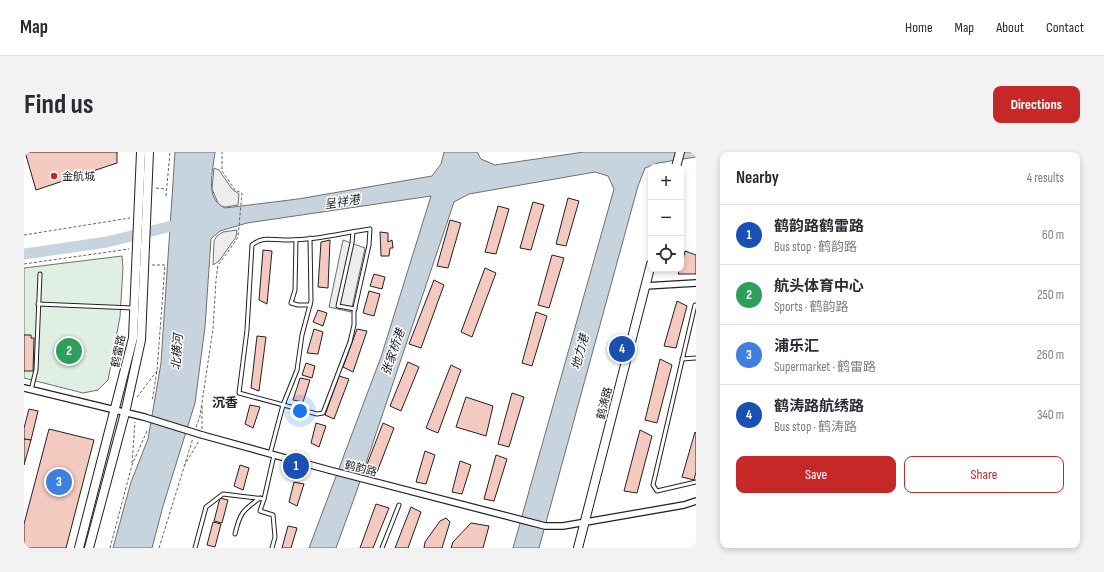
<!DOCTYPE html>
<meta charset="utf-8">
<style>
body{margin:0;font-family:"Sofia Sans Condensed","Noto Sans SC",sans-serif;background:#f2f2f3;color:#2b2b33}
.controls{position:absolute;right:12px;top:12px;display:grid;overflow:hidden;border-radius:8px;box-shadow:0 2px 6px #0003}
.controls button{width:36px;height:36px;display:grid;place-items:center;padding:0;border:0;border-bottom:1px solid #e1e1e2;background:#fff;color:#2b2b33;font:20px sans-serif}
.you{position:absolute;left:276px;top:259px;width:14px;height:14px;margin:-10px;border:3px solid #fff;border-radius:50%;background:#1a73e8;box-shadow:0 0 0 6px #1a73e833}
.badge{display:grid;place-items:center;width:26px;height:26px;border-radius:50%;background:#c62828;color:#fff;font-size:13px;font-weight:700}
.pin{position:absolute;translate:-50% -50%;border:2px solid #fff;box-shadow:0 1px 4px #0006}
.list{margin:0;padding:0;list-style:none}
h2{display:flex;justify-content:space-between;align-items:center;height:52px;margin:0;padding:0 16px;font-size:17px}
h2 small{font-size:13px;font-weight:400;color:#7c7c81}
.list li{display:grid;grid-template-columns:26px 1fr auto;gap:12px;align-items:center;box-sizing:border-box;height:60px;padding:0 16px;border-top:1px solid #e1e1e2}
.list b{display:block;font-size:15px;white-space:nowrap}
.list p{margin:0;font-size:13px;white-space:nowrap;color:#7c7c81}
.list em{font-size:13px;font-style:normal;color:#7c7c81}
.actions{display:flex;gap:8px;padding:12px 16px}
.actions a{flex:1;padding:9px 0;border:1px solid #c62828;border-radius:8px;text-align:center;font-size:14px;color:#c62828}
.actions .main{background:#c62828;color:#fff}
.icon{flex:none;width:22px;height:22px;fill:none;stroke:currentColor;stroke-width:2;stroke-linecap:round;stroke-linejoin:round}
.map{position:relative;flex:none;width:672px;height:396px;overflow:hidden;border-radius:8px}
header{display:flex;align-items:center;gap:24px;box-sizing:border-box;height:56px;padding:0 20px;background:#fff;border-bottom:1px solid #e1e1e2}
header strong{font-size:19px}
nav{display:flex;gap:22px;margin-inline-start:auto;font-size:14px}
.intro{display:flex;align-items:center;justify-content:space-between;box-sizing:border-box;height:96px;padding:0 24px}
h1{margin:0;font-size:28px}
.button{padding:10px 18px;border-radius:8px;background:#c62828;color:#fff;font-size:14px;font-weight:700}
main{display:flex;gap:24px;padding:0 24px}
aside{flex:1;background:#fff;border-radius:8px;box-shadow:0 2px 6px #0003}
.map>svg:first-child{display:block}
</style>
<header>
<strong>Map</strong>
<nav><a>Home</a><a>Map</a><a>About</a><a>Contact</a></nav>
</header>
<div class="intro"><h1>Find us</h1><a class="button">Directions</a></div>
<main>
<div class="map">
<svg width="672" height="396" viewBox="0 0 672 396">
<rect width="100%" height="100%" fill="#fff"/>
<polygon fill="#e0efe3" stroke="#6f6f6f" points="98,104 99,116 96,165 84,228 74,238 59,241 0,226 0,116"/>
<g fill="#ededed" stroke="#6f6f6f">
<polygon points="190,16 195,18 208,37 215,42 214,53 201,55 197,54 194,51 188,37"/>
<polygon points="213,78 212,85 195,109 189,113 190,89 193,84 199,80"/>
<polygon points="319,88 341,96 327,160 305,155"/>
</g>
<path fill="#c7d3dd" stroke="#6f6f6f" d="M151,0H191C189,19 180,47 201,56L274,47L408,24L417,12L420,0H453L457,7L471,13L560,0H672V5L634,11L621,16L614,34L515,396H489L590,37L584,24L571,20L445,42L430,50L332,341L312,396H285L357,205L407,44L223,71L196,79L187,87L181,175L171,251L139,354L128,396H89L107,330L124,287L137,211Z"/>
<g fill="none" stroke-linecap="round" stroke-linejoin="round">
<polyline stroke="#c7d3dd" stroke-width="11" points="0,102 83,90 160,71"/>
</g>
<g fill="#f3c9c0" stroke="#222">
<polygon points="1,0 93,0 93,11 12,38"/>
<polygon points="544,46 555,49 542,94 532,92"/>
<polygon points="509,50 520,53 507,98 496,96"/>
<polygon points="474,54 485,57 472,102 461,100"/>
<polygon points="426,68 437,71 424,116 413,114"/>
<polygon points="356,80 364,81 364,90 368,88 369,96 366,96 365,104 357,104"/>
<polygon points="306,88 304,136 294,135 297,90"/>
<polygon points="239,98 248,99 243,152 235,148"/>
<polygon points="661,99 672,103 672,122 654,122 656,117 657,117"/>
<polygon points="528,103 540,106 525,156 514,153"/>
<polygon points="461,116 472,121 448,185 437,180"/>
<polygon points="350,122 361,125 358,137 346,134"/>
<polygon points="410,128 420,133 397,196 385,192"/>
<polygon points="345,139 356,142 350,164 339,161"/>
<polygon points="653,149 663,154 652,196 640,194"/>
<polygon points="294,158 303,161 299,174 289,170"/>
<polygon points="512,160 523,164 508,214 498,211"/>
<polygon points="290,177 299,180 294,202 283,201"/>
<polygon points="333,177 343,179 329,220 319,215"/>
<polygon points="0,183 7,183 7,186 10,186 9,219 0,219"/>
<polygon points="233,184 242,185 235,239 227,236"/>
<polygon points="636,207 648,213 633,271 621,268"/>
<polygon points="384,210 395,215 377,259 366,254"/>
<polygon points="282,211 291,214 288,226 278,223"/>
<polygon points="427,213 437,218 414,281 402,276"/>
<polygon points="315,224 325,227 310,267 301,263"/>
<polygon points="276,226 286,228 279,250 269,248"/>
<polygon points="488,241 500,245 485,295 474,292"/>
<polygon points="442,245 469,254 462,284 432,275"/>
<polygon points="226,253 236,255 229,276 221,272"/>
<polygon points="5,257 14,259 7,288 0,287 0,276"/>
<polygon points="292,271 302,274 295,295 287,291"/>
<polygon points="359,271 370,276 353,320 342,315"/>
<polygon points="25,277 70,288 42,396 0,396 0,372"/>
<polygon points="616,278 628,284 613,341 600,339"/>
<polygon points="671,280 672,281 672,320 670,328 658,325"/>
<polygon points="0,287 7,288 0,313"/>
<polygon points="401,299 411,303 402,332 392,330"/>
<polygon points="472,303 483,307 470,349 460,347"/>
<polygon points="436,309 447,313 438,342 428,340"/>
<polygon points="216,313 225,316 219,338 210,334"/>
<polygon points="270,330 280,332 273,354 265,350"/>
<polygon points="196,346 204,348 198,371 190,369"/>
<polygon points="352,352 365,356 349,396 336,396"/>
<polygon points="387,355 397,360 384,396 371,396"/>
<polygon points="422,366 426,370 418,396 400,396 401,390 416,369"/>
<polygon points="189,370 197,372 191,395 183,393"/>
<polygon points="447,371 465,374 459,396 427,396 429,390"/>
<polygon points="264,374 273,376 267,396 258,396"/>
</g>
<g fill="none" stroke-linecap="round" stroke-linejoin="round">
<defs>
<g id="lane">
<path d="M346,77L345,93L330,160V173L326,190L299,261L293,262L215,241L223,178L228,93C239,84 247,88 260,88C289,89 318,81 346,77Z"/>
<polyline points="329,80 328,91 314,154 331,157"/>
<polyline points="272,88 271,138 267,151 274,153 286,153"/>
<polyline points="14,152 109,156"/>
<polyline points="671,153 629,333 633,339 672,330"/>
<polyline points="658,207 672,206"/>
<polyline points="7,238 12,218 16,122"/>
<polyline points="246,302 259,253 273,218 278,183 287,149 286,86"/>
<path d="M211,382C216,361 218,359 236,346"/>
<polyline points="171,396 182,355 199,342 240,347"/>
<polyline points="248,396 251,385 249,363 236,359 240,347 250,303"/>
<polyline points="358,396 375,353"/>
</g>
<g id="street">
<polyline points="621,134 672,131"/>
<polyline points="0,236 120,265"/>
<polyline points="178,283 305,318 521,374 539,374 660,353 672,349"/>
</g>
<g id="secondary">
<polyline points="652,15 656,0"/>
<polyline points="55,396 109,186 117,0"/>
<polyline points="65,396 101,261 117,188 125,0"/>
<polyline points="554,396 627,112"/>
</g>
</defs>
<use href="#lane" stroke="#222" stroke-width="5"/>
<use href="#street" stroke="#222" stroke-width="8"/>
<use href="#secondary" stroke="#222" stroke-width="10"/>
<g stroke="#646464" stroke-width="1" stroke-dasharray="3 2" stroke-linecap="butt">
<polyline points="132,36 142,37"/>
<polyline points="142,44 146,0"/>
<polyline points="0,83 106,66"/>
<polyline points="0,112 105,97"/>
<polyline points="128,113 141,113 133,219 128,249"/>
<polyline points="113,245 133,219"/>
<polyline points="172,275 176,264 189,177 192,128 194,113 206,97 214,85 218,41 211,38 198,19 198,0"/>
<polyline points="178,277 178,254"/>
<polyline points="108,311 111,270"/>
<polyline points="160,314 175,289"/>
<polyline points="86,396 108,313 123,279"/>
<polyline points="135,396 169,286"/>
</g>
<use href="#lane" stroke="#fff" stroke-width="3"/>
<use href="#street" stroke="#fff" stroke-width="5.5"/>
<use href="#secondary" stroke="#fff" stroke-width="8"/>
<defs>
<polyline id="street-bridge" points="120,265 178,283"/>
</defs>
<use href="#street-bridge" stroke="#222" stroke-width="8" stroke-linecap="butt"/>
<use href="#street-bridge" stroke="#fff" stroke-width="5.5"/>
</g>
<circle fill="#c62828" stroke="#fff" stroke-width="1.5" cx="30" cy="24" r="4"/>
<g text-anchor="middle" stroke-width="3" stroke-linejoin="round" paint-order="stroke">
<g font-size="11" fill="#222" stroke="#fff" text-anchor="start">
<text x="38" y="28">金航城</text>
</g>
<g font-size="11" fill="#222" stroke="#fff">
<text transform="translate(94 199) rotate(-78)" y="4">鹤雷路</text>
<text transform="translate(580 251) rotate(-76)" y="4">鹤涛路</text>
<text transform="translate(337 316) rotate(14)" y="4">鹤韵路</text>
</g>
<g font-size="12" font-style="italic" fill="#222" stroke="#fff">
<text transform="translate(318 50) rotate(-9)" y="4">呈祥港</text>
<text transform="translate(153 200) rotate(-86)" y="4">北横河</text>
<text transform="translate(369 200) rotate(-71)" y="4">张家桥港</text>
<text transform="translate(556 200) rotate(-75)" y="4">地力港</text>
</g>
<g font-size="13" font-weight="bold" fill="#222" stroke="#fff">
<text x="201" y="255">沉香</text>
</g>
</g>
</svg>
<div class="controls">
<button>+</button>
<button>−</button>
<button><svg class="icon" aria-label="locate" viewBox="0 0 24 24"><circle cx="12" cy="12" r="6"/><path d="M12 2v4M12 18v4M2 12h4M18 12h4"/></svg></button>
</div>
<div class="you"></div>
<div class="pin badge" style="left:272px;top:314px;background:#1a4fb4">1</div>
<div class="pin badge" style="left:45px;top:199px;background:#2e9e5b">2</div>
<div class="pin badge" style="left:35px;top:330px;background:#3f7fe0">3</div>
<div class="pin badge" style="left:598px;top:197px;background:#1a4fb4">4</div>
</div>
<aside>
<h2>Nearby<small>4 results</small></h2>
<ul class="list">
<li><span class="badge" style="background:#1a4fb4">1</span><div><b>鹤韵路鹤雷路</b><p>Bus stop · 鹤韵路</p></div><em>60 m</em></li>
<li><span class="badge" style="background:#2e9e5b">2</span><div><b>航头体育中心</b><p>Sports · 鹤韵路</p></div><em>250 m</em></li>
<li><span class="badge" style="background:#3f7fe0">3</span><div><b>浦乐汇</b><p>Supermarket · 鹤雷路</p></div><em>260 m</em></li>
<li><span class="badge" style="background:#1a4fb4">4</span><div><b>鹤涛路航绣路</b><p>Bus stop · 鹤涛路</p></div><em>340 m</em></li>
</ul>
<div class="actions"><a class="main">Save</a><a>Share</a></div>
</aside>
</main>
